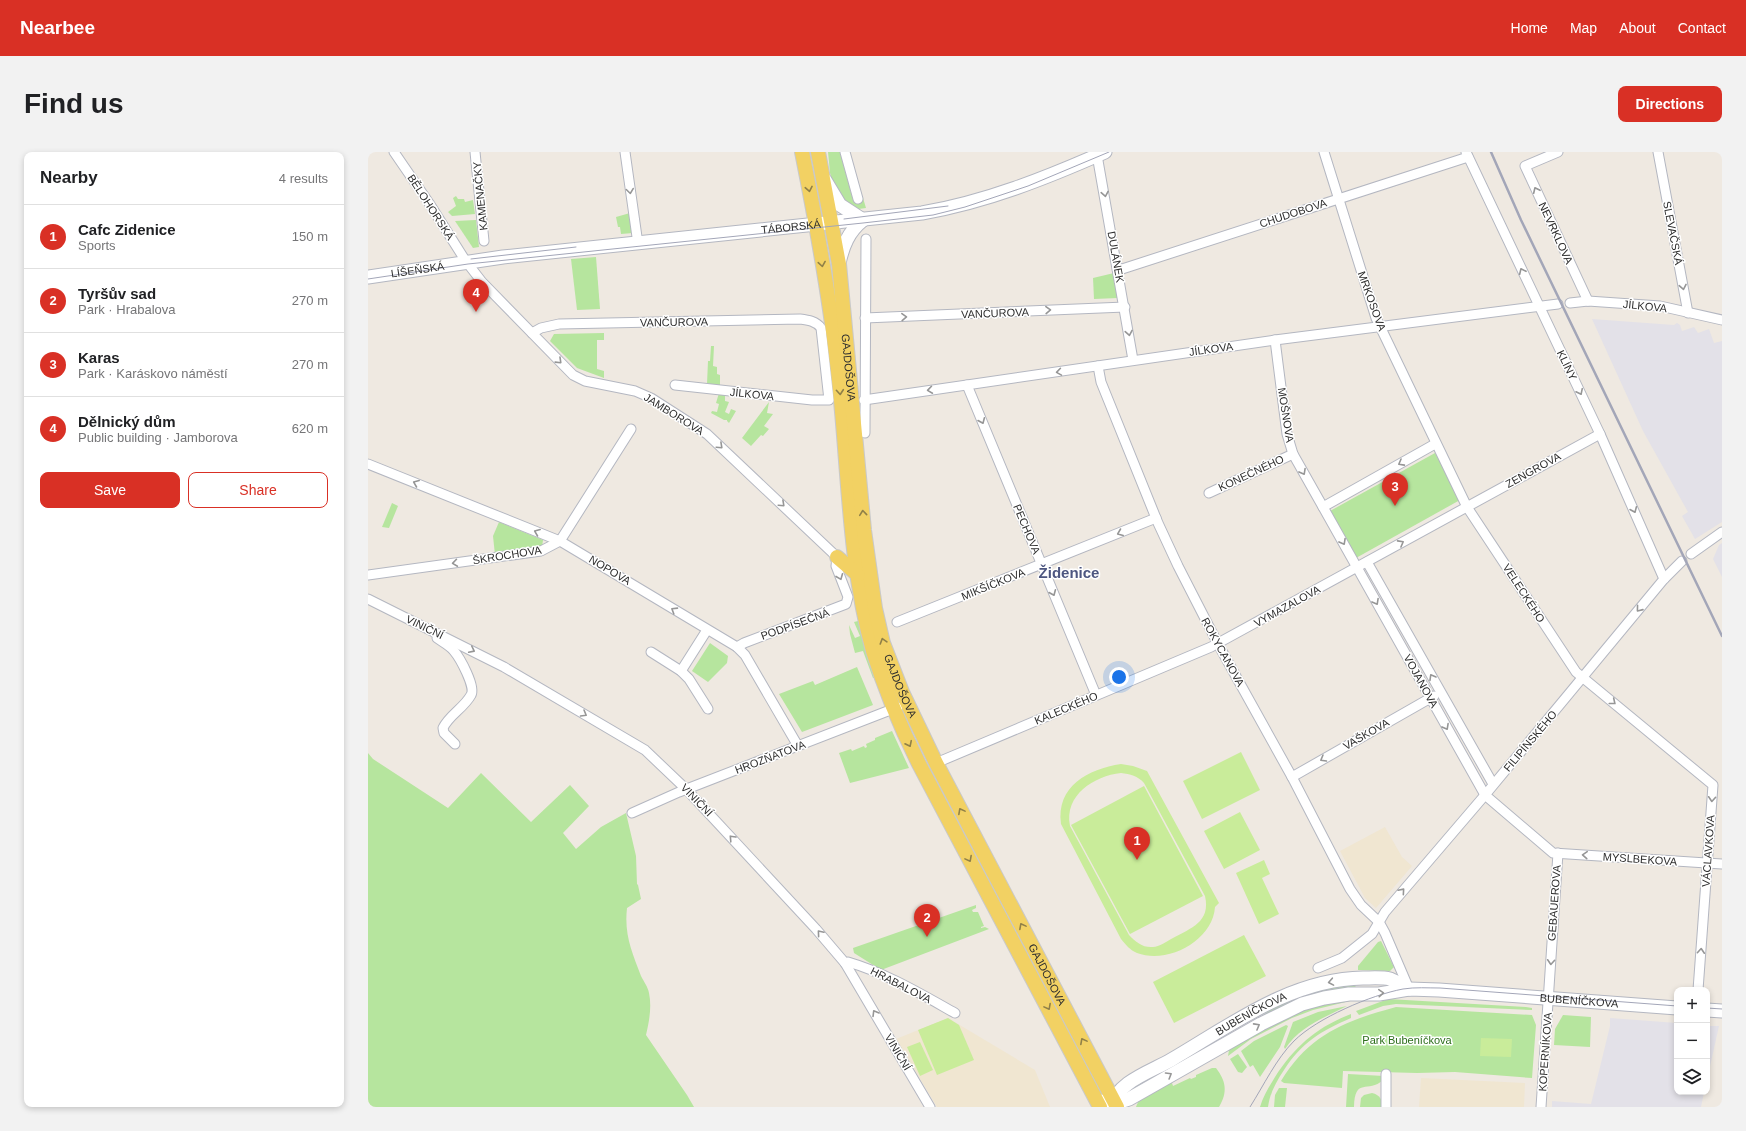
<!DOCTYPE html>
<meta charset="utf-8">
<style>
body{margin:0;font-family:Helvetica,sans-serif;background:#f2f2f2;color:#202124}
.controls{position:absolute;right:12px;bottom:12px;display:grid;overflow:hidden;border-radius:8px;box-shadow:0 2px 6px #0003}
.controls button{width:36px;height:36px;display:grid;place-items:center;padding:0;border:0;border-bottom:1px solid #e0e0e0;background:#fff;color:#202124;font:20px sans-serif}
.you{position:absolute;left:751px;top:525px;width:14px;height:14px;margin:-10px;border:3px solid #fff;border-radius:50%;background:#1a73e8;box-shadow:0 0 0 6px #1a73e833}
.badge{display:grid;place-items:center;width:26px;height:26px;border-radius:50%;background:#d93025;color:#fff;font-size:13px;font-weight:700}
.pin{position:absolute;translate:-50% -33px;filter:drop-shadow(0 1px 2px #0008)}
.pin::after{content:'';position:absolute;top:21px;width:14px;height:12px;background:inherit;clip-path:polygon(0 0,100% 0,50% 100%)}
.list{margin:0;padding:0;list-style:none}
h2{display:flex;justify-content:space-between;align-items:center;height:52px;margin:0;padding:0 16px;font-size:17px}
h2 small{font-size:13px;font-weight:400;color:#757577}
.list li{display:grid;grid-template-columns:26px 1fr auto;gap:12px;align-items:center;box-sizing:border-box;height:64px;padding:0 16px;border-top:1px solid #e0e0e0}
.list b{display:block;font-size:15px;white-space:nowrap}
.list p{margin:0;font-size:13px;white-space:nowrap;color:#757577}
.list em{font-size:13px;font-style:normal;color:#757577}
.actions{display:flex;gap:8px;padding:12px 16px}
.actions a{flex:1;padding:9px 0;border:1px solid #d93025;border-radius:8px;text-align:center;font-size:14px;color:#d93025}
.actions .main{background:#d93025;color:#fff}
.icon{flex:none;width:22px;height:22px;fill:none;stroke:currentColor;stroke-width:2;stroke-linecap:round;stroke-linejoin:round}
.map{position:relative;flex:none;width:1354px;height:955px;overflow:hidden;border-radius:8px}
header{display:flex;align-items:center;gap:24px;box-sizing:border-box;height:56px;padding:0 20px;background:#d93025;color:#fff}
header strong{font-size:19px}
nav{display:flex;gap:22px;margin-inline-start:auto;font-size:14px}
.intro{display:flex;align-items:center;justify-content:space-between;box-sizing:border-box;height:96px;padding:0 24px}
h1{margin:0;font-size:28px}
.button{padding:10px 18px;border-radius:8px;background:#d93025;color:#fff;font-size:14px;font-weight:700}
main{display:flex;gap:24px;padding:0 24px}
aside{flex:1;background:#fff;border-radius:8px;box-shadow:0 2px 6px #0003}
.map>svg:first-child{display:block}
</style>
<header>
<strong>Nearbee</strong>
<nav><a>Home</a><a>Map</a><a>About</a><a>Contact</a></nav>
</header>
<div class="intro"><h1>Find us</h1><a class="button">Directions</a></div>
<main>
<aside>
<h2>Nearby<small>4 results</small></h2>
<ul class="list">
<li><span class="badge">1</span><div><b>Cafc Zidenice</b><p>Sports</p></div><em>150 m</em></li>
<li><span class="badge">2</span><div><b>Tyršův sad</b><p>Park · Hrabalova</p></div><em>270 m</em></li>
<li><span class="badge">3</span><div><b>Karas</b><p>Park · Karáskovo náměstí</p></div><em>270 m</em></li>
<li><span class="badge">4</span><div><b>Dělnický dům</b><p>Public building · Jamborova</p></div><em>620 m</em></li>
</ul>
<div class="actions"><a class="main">Save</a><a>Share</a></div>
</aside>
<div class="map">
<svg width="1354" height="955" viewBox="0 0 1354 955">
<rect width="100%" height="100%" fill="#efe9e1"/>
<g fill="#e3e1e8">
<polygon points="1224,167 1306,173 1309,171 1312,173 1314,179 1326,175 1330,181 1341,177 1346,191 1354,189 1354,370 1327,387 1314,364 1320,360 1275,279"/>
<polygon points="1354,391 1354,425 1345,407 1351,393"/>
<polygon points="1242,866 1309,871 1309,940 1336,940 1333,955 1184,955 1184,949 1223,952 1242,874"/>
<polygon points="1339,874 1351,874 1339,928"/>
</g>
<g fill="#f0e6d1">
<polygon points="1017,675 1034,705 1044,714 1008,756 997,746 972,699"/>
<polygon points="580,866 667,918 682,955 569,955 528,887"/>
<polygon points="1053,926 1157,931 1156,955 1051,955"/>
</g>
<g fill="#b6e59e">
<polygon points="460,0 472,0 485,48 495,46 498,56 483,58 465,33 462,21"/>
<polygon points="88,44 90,47 96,47 97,50 105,48 107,62 84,64 80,60 88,54 85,46"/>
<polygon points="262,61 265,81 253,82 252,75 250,75 248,65"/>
<polygon points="108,68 111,95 105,96 87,69"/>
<polygon points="228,105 232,157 209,158 203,107"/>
<polygon points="746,121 750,146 726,147 725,126"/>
<polygon points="236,181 236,188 229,188 229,217 236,219 236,226 209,216 182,189 186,182"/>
<polygon points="343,194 346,194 345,214 349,215 349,222 352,223 352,234 339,232 340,209 342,209"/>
<polygon points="351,241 357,242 357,249 361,250 357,260 361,262 363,257 368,259 361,271 359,269 359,268 356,268 343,261 344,259 349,260 351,252 348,251"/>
<polygon points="401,250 399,261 405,262 396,274 401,277 395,284 393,283 383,294 374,286"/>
<polygon points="1067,301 1092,348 988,406 962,359"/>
<polygon points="24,351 30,354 21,376 14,375"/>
<polygon points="131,370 175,388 174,395 127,403 125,384"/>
<polygon points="490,469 506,526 505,526 495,499 487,501 482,482 481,473 487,486 492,484 486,470"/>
<polygon points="342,491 360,504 359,511 340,530 324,519"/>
<polygon points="489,515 505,553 434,580 411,542 445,529 447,533"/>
<polygon points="524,579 541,616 482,631 471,601 483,597 484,599 496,594 497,596 499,595 498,592 507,588 507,586"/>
<path d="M0,601L5,607L80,656L113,621L163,670L202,633L221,654L195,681L208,697L233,675L258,661L268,704L269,732L270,733L273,747L259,756C256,783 264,800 273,824C276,830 280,835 281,841C284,855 281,870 278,883L319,943L326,955H0Z"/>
<polygon points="608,753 608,756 604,758 605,760 610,760 616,774 613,775 613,776 617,775 621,777 513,818 486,801 485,796"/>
<polygon points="1013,789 1026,815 1022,819 990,818 990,814 1010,790"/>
<polygon points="987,832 988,837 887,869 909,853 948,838"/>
<polygon points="1020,847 1158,855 1164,856 1164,858 1028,852 1015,854 991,863 988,859"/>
<polygon points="986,848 945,858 924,866 883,887 860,904 861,898 867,892 937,857 964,850"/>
<path d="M979,854C956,866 932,874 917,897L916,895L925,870L950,860Z"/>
<path d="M1028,855L1164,863L1168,873L1164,926L1087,920L1049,921L975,919L974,936L916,931L913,929C942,882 977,869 1028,855Z"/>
<path d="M983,862V866C953,879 934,890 916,918C908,930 902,941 900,955H892C895,944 901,935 907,925C927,894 949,875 983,862Z"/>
<polygon points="1195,863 1223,865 1222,895 1186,893 1187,877"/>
<polygon points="918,873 920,874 912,895 892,925 885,913 882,915 873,899 886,889"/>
<polygon points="870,902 879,915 874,921 870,920 862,907"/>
<path d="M844,916H848C858,929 860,940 851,955H768C773,941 790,934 804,931L805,934L822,926L823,927L828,925V923Z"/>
<path d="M980,922L1016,924L1015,928C1000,942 987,924 986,955H978Z"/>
<polygon points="911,936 919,936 917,955 906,955 907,943"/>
<path d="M1004,941C1012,943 1014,947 1014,955H992L993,946L996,943Z"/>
</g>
<g fill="#c9ec9a" fill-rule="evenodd">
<polygon points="873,600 892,638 834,667 815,629"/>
<path d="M753,612L765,614L779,619L851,751L847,755C845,788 800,813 769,801C762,798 758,793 753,787L693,672C688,634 720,617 753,612ZM753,621C762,622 770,624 776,631L837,744C843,770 823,776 805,786C799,789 791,795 785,795C775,796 768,790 761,783L702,674C696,643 726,624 753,621Z"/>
<polygon points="776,634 835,744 762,782 703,673"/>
<polygon points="872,660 892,698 856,717 836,679"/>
<polygon points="896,708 902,722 894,726 911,762 891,772 868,721"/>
<polygon points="876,783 898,824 806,871 785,830"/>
<polygon points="580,866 591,873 606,908 569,923 550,878"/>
<polygon points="1113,886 1144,887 1143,905 1112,904"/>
<polygon points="552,890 565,918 552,924 539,895"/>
</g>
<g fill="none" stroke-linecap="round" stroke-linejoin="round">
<defs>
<g id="street">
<polyline points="26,0 61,51 97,108 114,130 205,223 217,229 267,239 283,246 339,282 469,405 468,414 480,445 478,452 376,491 369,495"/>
<polyline points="107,0 116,89"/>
<polyline points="257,0 270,92"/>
<polyline points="477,0 490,47"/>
<polyline points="956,0 1008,166 1099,355 1208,520 1345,633 1330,838"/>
<polyline points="1098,0 1232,282 1296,427"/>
<polyline points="1190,0 1157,14 1220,149"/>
<polyline points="1290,0 1320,161"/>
<polyline points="729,3 765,208"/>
<polyline points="751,118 1100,5"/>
<polyline points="1202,151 1220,149 1292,154 1354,168"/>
<polyline points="497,166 757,155"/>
<path d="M164,181L173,176L191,172L432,167C440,168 448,169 453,176L461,248H444L307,233"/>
<polyline points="907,188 919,282 925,302 955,355"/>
<polyline points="730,214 733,230 790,371 810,414 850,492 924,625 982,737 993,753 1011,770 1017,781 1041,837"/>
<polyline points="599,233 728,543"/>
<polyline points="496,248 907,188 1190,152"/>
<polyline points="497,281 498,87"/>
<polyline points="1067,292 955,355 1117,643 1185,701 1354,712"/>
<polyline points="0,312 192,389 369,495 377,503 430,594"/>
<polyline points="841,341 925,302"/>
<polyline points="1323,402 1354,380"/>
<polyline points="999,410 1125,632"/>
<polyline points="0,423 173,399 192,389 263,277"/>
<polyline points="0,447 136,515 277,598 319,638 448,777 477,811 562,955"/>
<polyline points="529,470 788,366"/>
<path d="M69,486C74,490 81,493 86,499C92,506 108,535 103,543C96,556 81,563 75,576L76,581L87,592"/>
<polyline points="283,500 313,519 321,527 340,557"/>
<polyline points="313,519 339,478"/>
<polyline points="568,611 843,495 1232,282"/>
<polyline points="924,625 1066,544"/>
<polyline points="264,661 311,640 530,555"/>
<path d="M477,811L480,810C518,821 553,842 587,861"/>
<polyline points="950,816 974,806 1004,782 1017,760 1117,643 1296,427 1314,409"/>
<polyline points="1018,955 1018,922"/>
<polyline points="1173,955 1190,701"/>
</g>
<g id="secondary">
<polyline points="457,28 472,53 495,68"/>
<path d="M471,111C475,94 480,80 495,68"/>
<path id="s1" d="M0,125L135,105L554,61C618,50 678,26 737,0"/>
<polyline points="1339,858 1354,859"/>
<path id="s2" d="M729,949L752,950L761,947L893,872L934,852L956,846L981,842H1011L1041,837L1071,838L1309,856"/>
<path id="s3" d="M743,955C749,930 782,920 803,908C863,873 923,827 995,826C1003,826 1014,825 1022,827C1029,830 1035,834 1041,837"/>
</g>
<g id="primary">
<path d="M434,0C448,70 461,140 469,211C481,307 479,405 505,499C517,538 533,576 551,612L732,955"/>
<path id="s4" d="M450,0L471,112L496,378L507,456L515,491L534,540L568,611L749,955"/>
<polyline points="469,405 490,423"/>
</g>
</defs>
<use href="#street" stroke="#b4b7c1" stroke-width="11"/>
<use href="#secondary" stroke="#b4b7c1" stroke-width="15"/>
<use href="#primary" stroke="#c9c9c9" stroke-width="16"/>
<use href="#street" stroke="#fff" stroke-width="9"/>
<use href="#secondary" stroke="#fff" stroke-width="13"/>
<use href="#primary" stroke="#f2d163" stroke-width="14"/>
<g stroke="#a3a6b8" stroke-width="1">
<polyline points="476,67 580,54"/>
<polyline points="103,107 208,95"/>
<polyline points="0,127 100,112 495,71 565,63 597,55 660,34 741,0"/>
<polyline points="1339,856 1354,857"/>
<path d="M882,955C896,933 908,907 926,889C949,866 1003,843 1035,837C1047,835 1060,836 1072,836L1309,854"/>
</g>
<polyline stroke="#a3a6b8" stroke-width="2.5" points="1123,0 1153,68 1354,484"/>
</g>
<defs><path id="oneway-chevron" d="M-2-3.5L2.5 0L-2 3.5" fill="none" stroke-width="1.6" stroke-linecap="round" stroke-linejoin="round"/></defs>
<g stroke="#908048">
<use href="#oneway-chevron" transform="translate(441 37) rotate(79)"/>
<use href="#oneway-chevron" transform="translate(454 112) rotate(81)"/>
<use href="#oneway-chevron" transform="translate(472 240) rotate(85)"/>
<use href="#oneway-chevron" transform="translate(495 361) rotate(-96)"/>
<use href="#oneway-chevron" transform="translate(515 489) rotate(-107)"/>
<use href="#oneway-chevron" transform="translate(541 592) rotate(64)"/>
<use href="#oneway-chevron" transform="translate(593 659) rotate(-118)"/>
<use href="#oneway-chevron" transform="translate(601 707) rotate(62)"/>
<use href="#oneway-chevron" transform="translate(654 774) rotate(-118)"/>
<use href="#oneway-chevron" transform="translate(680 855) rotate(62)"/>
<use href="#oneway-chevron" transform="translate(715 889) rotate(-118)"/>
</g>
<g stroke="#969696">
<use href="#oneway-chevron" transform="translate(1168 38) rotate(-115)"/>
<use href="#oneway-chevron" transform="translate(262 39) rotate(82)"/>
<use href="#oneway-chevron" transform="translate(737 42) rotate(80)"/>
<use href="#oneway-chevron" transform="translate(1154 119) rotate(-115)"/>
<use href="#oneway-chevron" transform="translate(1315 135) rotate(79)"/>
<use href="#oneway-chevron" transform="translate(680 158) rotate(-2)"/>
<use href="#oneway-chevron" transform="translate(536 165) rotate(-2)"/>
<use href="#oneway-chevron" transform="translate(761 181) rotate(80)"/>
<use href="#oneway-chevron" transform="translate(191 209) rotate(44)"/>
<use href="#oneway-chevron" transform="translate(691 220) rotate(171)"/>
<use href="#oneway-chevron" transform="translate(562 238) rotate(172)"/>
<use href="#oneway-chevron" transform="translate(1212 240) rotate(64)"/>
<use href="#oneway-chevron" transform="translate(614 269) rotate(67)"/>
<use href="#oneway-chevron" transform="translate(352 294) rotate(43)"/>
<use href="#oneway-chevron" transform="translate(1033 311) rotate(151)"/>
<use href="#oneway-chevron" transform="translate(935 320) rotate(61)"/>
<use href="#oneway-chevron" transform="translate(48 331) rotate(-158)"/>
<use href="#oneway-chevron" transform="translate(414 352) rotate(43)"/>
<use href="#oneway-chevron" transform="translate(1266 358) rotate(67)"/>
<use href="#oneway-chevron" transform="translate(169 380) rotate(-158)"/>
<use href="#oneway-chevron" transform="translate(752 381) rotate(158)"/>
<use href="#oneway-chevron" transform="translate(975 390) rotate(61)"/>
<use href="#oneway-chevron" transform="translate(1033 391) rotate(-29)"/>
<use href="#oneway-chevron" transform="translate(87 411) rotate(172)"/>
<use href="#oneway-chevron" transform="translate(472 425) rotate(68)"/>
<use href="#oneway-chevron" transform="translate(685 441) rotate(67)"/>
<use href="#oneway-chevron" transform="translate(1008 450) rotate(61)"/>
<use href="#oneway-chevron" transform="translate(1271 457) rotate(129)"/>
<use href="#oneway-chevron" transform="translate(306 458) rotate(-148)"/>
<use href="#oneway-chevron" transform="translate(104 498) rotate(26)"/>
<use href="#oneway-chevron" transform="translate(1064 525) rotate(-120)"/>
<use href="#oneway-chevron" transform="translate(1245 550) rotate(39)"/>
<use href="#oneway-chevron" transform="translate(216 562) rotate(30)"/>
<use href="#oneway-chevron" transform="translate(1078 575) rotate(61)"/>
<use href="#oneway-chevron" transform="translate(955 607) rotate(150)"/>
<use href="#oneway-chevron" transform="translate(1344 647) rotate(94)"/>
<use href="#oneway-chevron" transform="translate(364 686) rotate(-133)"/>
<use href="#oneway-chevron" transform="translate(1217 703) rotate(-176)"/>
<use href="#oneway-chevron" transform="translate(1034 739) rotate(-49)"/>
<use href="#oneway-chevron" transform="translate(452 781) rotate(-130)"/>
<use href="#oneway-chevron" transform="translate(1333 799) rotate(-86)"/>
<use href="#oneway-chevron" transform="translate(1183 810) rotate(94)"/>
<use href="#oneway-chevron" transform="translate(963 830) rotate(170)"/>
<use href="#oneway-chevron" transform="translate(1013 841) rotate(-4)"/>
<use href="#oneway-chevron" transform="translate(507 861) rotate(-121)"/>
<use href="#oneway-chevron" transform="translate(889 874) rotate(-29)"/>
<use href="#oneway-chevron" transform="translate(801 923) rotate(-31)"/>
</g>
<g text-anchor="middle" stroke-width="3" stroke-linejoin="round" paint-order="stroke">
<g font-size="11" fill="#2e2e2e" stroke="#fff">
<text transform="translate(112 44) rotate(-96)" y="4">KAMENAČKY</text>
<text transform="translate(63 55) rotate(57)" y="4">BĚLOHORSKÁ</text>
<text transform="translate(925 61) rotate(-18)" y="4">CHUDOBOVA</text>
<text dy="4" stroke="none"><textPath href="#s1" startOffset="426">TÁBORSKÁ</textPath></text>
<text transform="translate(1188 81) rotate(65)" y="4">NEVRKLOVA</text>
<text transform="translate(1305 81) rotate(79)" y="4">SLEVAČSKÁ</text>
<text transform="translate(748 105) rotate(80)" y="4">DULÁNEK</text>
<text dy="4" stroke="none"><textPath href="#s1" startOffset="50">LÍŠEŇSKÁ</textPath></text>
<text transform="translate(1004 149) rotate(70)" y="4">MRKOSOVA</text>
<text transform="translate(1277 154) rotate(6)" y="4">JÍLKOVA</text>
<text transform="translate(627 161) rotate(-2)" y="4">VANČUROVA</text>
<text transform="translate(306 170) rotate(-1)" y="4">VANČUROVA</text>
<text transform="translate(843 197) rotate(-8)" y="4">JÍLKOVA</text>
<text transform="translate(1199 213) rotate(64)" y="4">KLÍNY</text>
<text dy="4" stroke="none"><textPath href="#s4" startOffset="218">GAJDOŠOVA</textPath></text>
<text transform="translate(384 242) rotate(6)" y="4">JÍLKOVA</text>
<text transform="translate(306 262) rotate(32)" y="4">JAMBOROVA</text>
<text transform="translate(918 263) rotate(81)" y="4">MOŠNOVA</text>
<text transform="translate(1165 318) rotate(-29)" y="4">ZENGROVA</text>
<text transform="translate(883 321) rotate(-25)" y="4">KONEČNÉHO</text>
<text transform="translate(659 377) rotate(67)" y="4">PECHOVA</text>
<text transform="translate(139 403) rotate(-9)" y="4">ŠKROCHOVA</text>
<text transform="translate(242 418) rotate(31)" y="4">NOPOVA</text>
<text transform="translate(625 432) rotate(-22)" y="4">MIKŠÍČKOVA</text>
<text transform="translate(1156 441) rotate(57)" y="4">VELECKÉHO</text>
<text transform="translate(919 454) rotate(-29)" y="4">VYMAZALOVA</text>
<text transform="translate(427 472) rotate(-20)" y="4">PODPÍSEČNÁ</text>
<text transform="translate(57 475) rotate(26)" y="4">VINIČNÍ</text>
<text transform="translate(855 500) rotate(61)" y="4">ROKYCANOVA</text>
<text transform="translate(1053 529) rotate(61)" y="4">VOJANOVA</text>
<text dy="4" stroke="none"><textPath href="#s4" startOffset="542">GAJDOŠOVA</textPath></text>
<text transform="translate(698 556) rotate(-23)" y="4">KALECKÉHO</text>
<text transform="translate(998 582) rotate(-30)" y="4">VAŠKOVA</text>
<text transform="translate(1162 589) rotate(-50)" y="4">FILIPÍNSKÉHO</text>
<text transform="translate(402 605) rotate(-21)" y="4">HROZŇATOVA</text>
<text transform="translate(329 648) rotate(46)" y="4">VINIČNÍ</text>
<text transform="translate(1340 699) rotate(-86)" y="4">VÁCLAVKOVA</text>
<text transform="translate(1272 707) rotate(4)" y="4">MYSLBEKOVA</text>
<text transform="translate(1186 751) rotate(-86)" y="4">GEBAUEROVA</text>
<text dy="4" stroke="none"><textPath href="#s4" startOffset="866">GAJDOŠOVA</textPath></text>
<text transform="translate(533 833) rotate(27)" y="4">HRABALOVA</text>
<text dy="4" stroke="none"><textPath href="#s2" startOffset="509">BUBENÍČKOVA</textPath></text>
<text dy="4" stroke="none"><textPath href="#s3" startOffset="171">BUBENÍČKOVA</textPath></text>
<text transform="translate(530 900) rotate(59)" y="4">VINIČNÍ</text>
<text transform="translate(1177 900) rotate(-86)" y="4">KOPERNÍKOVA</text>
</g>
<g font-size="11" fill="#2c6e1b" stroke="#fff">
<text x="1039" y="892">Park Bubeníčkova</text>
</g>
<g font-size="15" font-weight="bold" fill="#4d5680" stroke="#fff">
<text x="701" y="426">Židenice</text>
</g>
</g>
</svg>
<div class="controls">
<button>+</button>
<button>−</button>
<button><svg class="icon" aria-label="layers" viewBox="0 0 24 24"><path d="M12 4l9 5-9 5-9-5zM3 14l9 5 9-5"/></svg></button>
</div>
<div class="you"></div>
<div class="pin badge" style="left:769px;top:708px">1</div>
<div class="pin badge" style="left:559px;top:785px">2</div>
<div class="pin badge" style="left:1027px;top:354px">3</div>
<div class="pin badge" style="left:108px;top:160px">4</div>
</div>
</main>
